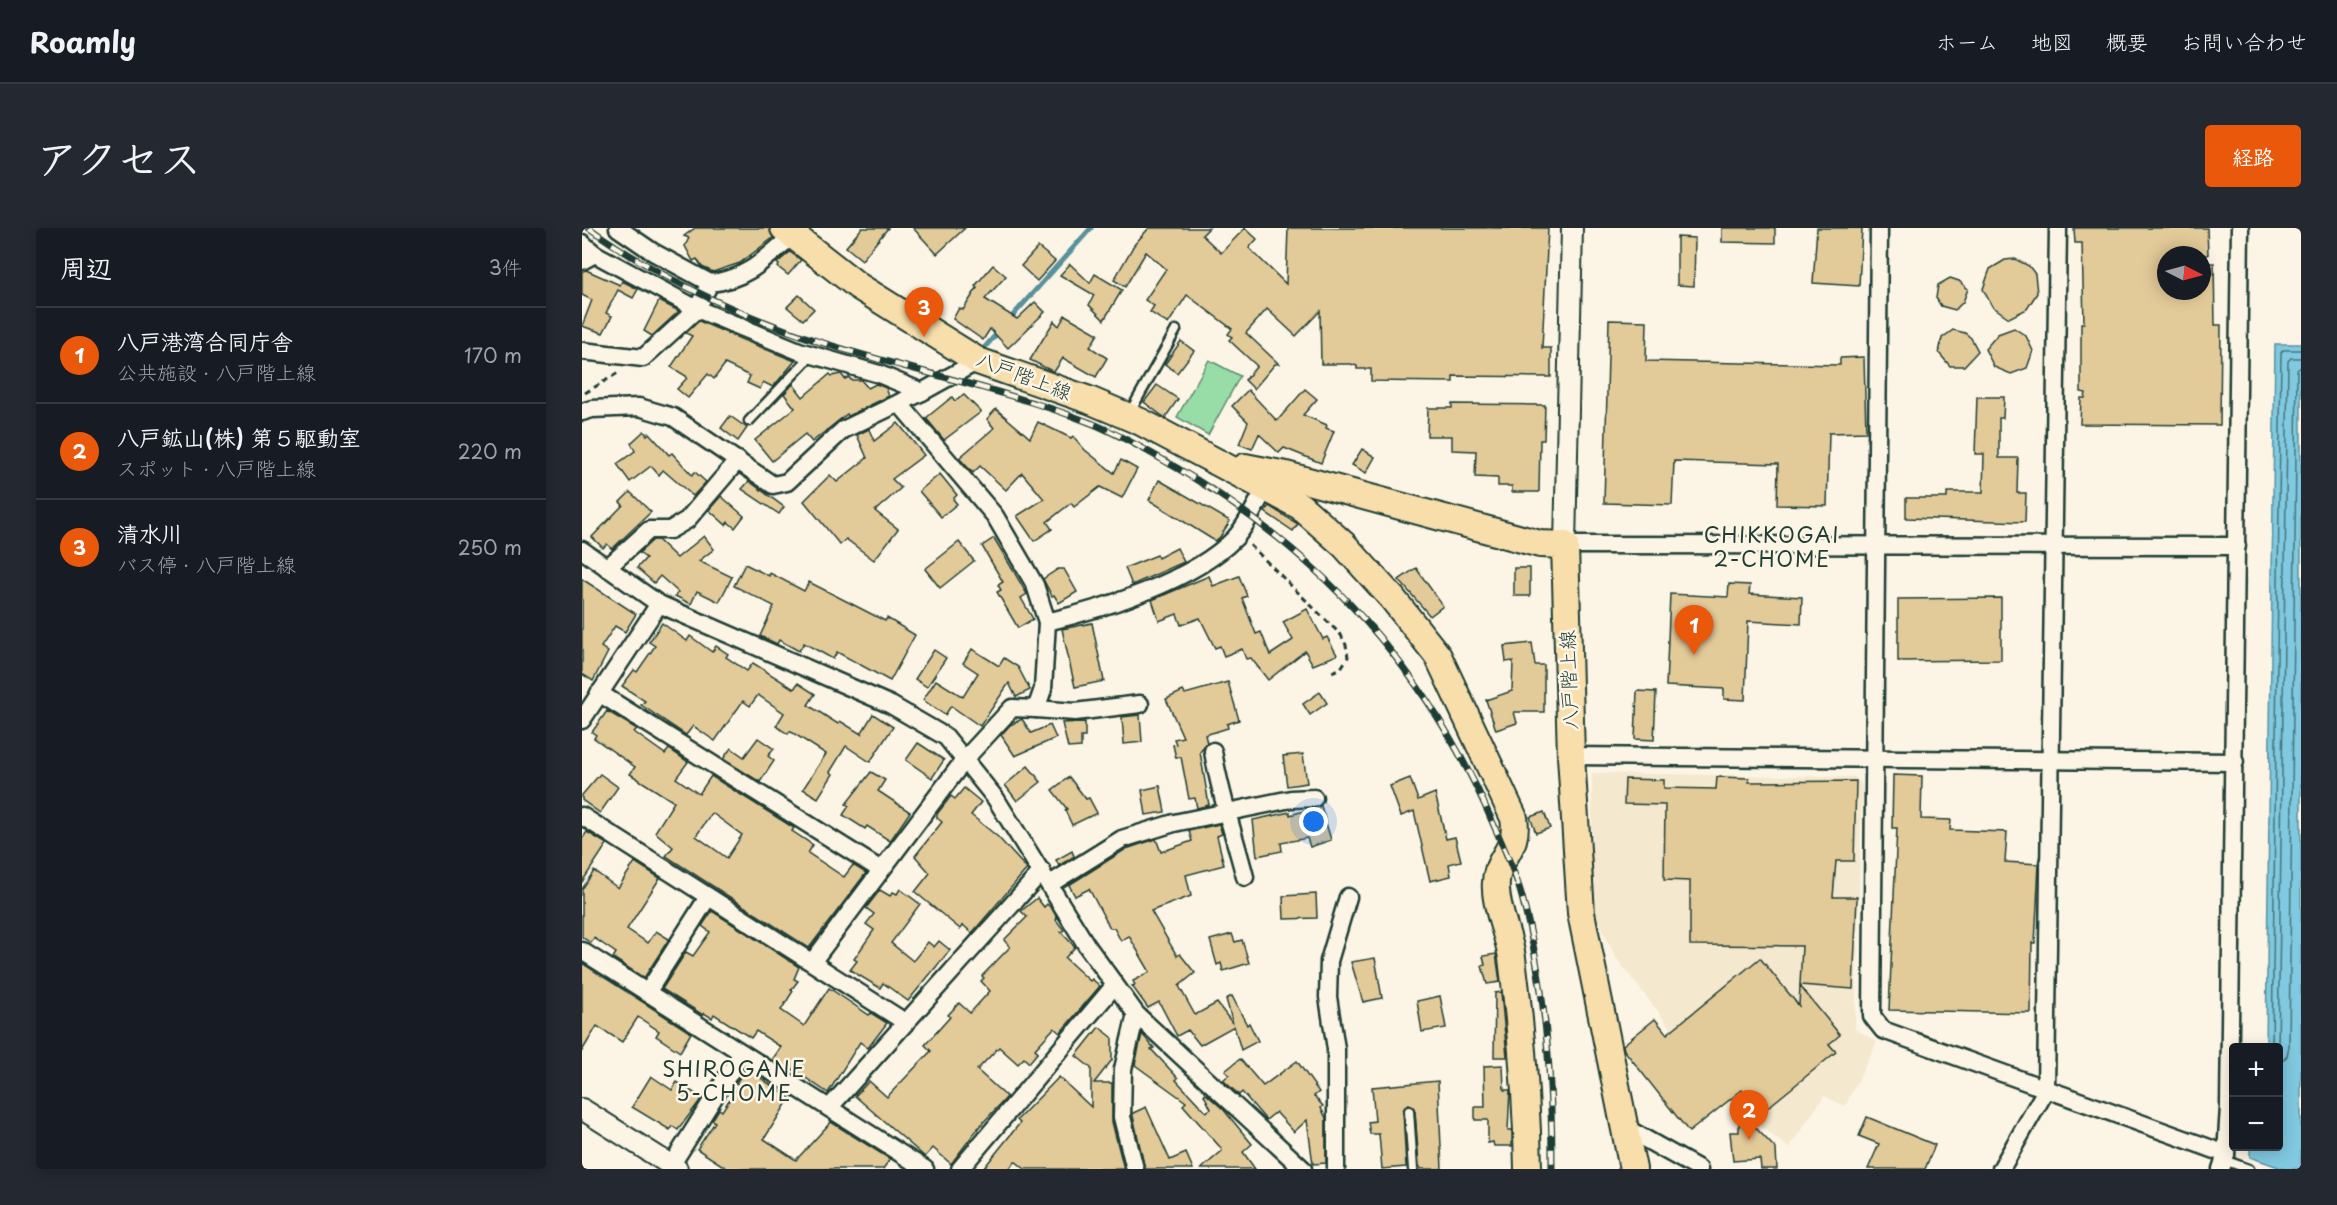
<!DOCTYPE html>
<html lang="ja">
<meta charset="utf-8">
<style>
body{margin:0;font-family:"Playpen Sans","Klee One",sans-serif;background:#242831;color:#f1f3f6}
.controls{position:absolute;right:18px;bottom:18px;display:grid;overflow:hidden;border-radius:6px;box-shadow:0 3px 15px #0003}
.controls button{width:54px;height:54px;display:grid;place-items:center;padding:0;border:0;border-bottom:2px solid #363941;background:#171b24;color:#f1f3f6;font:30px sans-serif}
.compass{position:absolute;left:1575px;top:18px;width:54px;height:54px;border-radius:50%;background:#171b24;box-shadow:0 3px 15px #0003;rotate:96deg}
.you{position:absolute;left:732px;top:594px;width:21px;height:21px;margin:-15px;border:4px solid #fff;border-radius:50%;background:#1a73e8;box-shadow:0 0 0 9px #1a73e833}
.badge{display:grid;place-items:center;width:39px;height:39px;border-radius:50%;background:#ea580c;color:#fff;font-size:20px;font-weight:700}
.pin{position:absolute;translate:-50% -50px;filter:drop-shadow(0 2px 3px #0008)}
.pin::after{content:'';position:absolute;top:32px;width:21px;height:18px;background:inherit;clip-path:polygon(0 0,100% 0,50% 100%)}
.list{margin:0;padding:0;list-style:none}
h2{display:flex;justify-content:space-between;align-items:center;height:78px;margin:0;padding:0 24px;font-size:26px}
h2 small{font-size:20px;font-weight:400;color:#9ea1a6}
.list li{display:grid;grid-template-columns:39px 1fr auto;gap:18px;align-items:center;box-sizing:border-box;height:96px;padding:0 24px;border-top:2px solid #363941}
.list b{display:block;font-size:22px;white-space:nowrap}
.list p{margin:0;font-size:20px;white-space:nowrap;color:#9ea1a6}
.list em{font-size:20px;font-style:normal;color:#9ea1a6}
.map{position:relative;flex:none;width:1719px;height:941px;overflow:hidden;border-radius:6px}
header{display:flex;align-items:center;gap:36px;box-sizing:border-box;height:84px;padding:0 30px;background:#171b24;border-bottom:2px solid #363941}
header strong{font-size:28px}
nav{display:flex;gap:33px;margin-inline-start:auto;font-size:21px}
.intro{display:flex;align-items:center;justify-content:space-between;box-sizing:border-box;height:144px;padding:0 36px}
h1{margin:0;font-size:42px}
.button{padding:15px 27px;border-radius:6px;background:#ea580c;color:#fff;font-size:21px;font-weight:700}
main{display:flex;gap:36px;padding:0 36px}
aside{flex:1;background:#171b24;border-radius:6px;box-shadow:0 3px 15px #0003}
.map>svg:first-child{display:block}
</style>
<header>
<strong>Roamly</strong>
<nav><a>ホーム</a><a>地図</a><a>概要</a><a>お問い合わせ</a></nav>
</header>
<div class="intro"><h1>アクセス</h1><a class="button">経路</a></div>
<main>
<aside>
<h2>周辺<small>3件</small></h2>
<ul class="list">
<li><span class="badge">1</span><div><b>八戸港湾合同庁舎</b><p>公共施設 · 八戸階上線</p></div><em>170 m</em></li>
<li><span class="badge">2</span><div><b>八戸鉱山(株) 第５駆動室</b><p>スポット · 八戸階上線</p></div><em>220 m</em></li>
<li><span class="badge">3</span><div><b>清水川</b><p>バス停 · 八戸階上線</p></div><em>250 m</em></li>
</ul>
</aside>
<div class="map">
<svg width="1719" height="941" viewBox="0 0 1719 941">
<rect width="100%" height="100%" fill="#fcf5e5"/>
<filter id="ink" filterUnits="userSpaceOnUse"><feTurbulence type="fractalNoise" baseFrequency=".0167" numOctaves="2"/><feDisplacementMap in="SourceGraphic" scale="12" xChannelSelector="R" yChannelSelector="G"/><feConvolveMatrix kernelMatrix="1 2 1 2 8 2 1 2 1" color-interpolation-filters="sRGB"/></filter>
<g filter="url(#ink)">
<polygon fill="#f4e8ce" points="1010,545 1273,549 1280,557 1273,801 1295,814 1263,878 1242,868 1207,920 1147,874 1034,730 1014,689 1010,688"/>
<polygon fill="#98dca8" stroke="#5c8c6e" stroke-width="1.5" points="627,132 658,148 626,207 595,189"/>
<polygon fill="#80c9e1" stroke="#59919c" stroke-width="1.5" points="1693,116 1719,116 1719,941 1702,941 1668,929 1668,919 1696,918 1696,820 1684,819"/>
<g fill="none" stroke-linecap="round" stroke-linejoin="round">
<g stroke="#467579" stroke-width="1.5">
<polyline points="1690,820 1699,125 1701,122 1719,122"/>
<polyline points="1696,824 1706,133 1709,130 1719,130"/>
<polyline points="1696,838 1705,828 1707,818 1715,142 1719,139"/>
</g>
<g stroke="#59919c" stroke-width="5">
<polyline points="426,93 509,0"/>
<polyline points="403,119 418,102"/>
</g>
</g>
<g fill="#e3ca99" stroke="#1f3d34" stroke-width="1.5" fill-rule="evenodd">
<polygon points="113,0 187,0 191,10 158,35 131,44 120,39 115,31 111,33 103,18 107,10 102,8"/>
<polygon points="280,0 306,0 280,32 264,19"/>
<polygon points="331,0 383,0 355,26"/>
<polygon points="567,0 627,0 620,7 639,25 663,0 675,11 667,20 704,56 706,0 966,0 960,120 969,120 969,149 871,148 871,154 789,153 789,141 775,141 775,138 769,136 739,136 738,83 714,108 685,81 664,105 697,136 693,136 672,161 663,152 675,138 647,112 650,109 646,106 650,101 605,67 586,96 568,84 572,78 563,72 584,41 564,24 543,59 532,52 552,17"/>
<polygon points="1140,0 1193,0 1193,15 1140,14"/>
<polygon points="1235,0 1280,0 1277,58 1231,55"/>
<polygon points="1492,0 1625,0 1626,27 1584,27 1584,63 1620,63 1620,35 1632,35 1633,97 1639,97 1638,197 1498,196 1499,170 1503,170 1504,165 1499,164 1499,95 1502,95 1500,15 1493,15"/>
<polygon points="1095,9 1113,10 1112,58 1095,57"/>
<polygon points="456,19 473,33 455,53 439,38"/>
<polygon points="208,24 219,32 206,47 196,39 197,37 195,35"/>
<polygon points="1433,31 1447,38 1453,46 1455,65 1445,81 1427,90 1410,78 1401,61 1408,41 1423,32"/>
<polygon points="488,36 508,55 513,46 540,62 522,92 507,77 512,67 478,47"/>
<polygon points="411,37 424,48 403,71 435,91 453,74 463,84 426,120 408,101 401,112 371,91 377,80 381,82 395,60 393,58"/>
<polygon points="4,42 38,57 40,53 56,61 51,70 36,62 24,85 30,88 21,105 0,98 10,72 0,67 0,43"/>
<polygon points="1368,50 1377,53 1386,61 1381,74 1373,82 1359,78 1354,70 1356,57"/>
<polygon points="217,67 232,81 221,92 205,79"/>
<polygon points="77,73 97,83 70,108 62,103"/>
<polygon points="483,87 516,106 508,119 525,130 514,149 481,130 472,144 448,132 472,93 477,98"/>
<polygon points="1027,92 1065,93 1064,133 1258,137 1258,130 1282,129 1284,204 1247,205 1245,278 1195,277 1196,236 1092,233 1090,277 1022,275"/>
<polygon points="117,93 161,112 213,133 191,159 181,154 178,161 165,155 168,148 143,136 132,151 126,146 106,170 95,161 105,150 104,148 89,139 110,108 104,105"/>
<polygon points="1432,100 1444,108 1451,123 1445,140 1429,146 1412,139 1403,121 1416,106"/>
<polygon points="1371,102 1383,105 1389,110 1396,123 1382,138 1368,138 1357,125 1360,110"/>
<polygon points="599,113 612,123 595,145 583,136"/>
<polygon points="248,146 250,148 259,146 263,151 267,149 269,152 279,152 286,160 294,156 304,160 307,168 266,188 265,186 230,214 223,206 190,233 173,212 213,180 202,166 211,156 221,169"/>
<polygon points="575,157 596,171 583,190 562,174"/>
<polygon points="723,161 735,171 721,187 745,197 744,200 752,203 739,235 702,220 697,225 677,206 670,221 657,216 666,194 650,178 666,162 695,193"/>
<polygon points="382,167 399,184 362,212 344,190 370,169 373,173"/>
<polygon points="1395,169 1422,169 1421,190 1417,190 1417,230 1436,230 1435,265 1444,265 1443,294 1324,290 1324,270 1365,270 1365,264 1401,264 1402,226 1393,226"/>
<polygon points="870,176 963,177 962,212 958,212 957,264 930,264 930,258 916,258 916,250 893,249 894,223 870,222 870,208 845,208 846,180 870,180"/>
<polygon points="414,181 448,210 456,194 489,210 491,208 503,222 532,245 539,232 555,241 540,270 518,259 492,279 489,275 465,294 470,301 452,313 435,288 462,271 440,245 424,262 398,238 391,245 377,230 412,200 405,191"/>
<polygon points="148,188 165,200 156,213 139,200"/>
<polygon points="316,195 342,227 310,251 319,260 293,283 316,301 292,332 264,311 258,317 222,273 248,247 255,254 285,230 275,207 287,201 292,213"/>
<polygon points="62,203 65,207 67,205 87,227 90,225 110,247 113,244 124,254 111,268 81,242 77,247 69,238 48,254 35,236 53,223 49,215"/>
<polygon points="780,221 793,229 784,245 770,237"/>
<polygon points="358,246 375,267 371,271 375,276 359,289 337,263"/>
<polygon points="577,252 648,293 638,309 633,313 567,272"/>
<polygon points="167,253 202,279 197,286 160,261"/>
<polygon points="48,264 69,284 30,321 25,316 21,320 10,309 41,277 38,274"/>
<polygon points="139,268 162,288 153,300 146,294 144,297 127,282"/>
<polygon points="687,278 716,296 711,303 683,284"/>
<polygon points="122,308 132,321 117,333 150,349 137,374 115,363 109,376 93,368 96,364 78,348 72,355 55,340 64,330 57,325 71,312 76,312 95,330"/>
<polygon points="412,310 445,366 439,370 451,391 436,400 415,364 419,362 416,357 421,354 400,318"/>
<polygon points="377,314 392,333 358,360 343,341"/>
<polygon points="595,320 602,334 550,357 543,340 575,327 576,330"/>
<polygon points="163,336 187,348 188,345 222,363 227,354 303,393 305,390 333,407 308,453 255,424 251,431 222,415 217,423 197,412 195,416 178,408 192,378 152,358"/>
<polygon points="834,340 861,378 848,388 817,352"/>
<rect x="932" y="340" width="16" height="28"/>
<polygon points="476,341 482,341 495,364 477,375 472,367 470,368 461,351"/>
<polygon points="627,348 631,358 657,348 665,368 660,370 674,406 679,404 688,427 711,412 701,394 725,381 741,411 745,409 755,427 731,437 723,423 686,452 669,430 664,431 660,421 642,428 638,418 633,420 618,390 599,397 595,386 577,393 570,372"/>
<polygon points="0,351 54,386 43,404 33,398 19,419 26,424 11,453 0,446"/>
<polygon points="1147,356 1168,357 1167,366 1220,369 1219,396 1166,393 1163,472 1142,471 1142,461 1084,458 1088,366 1146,369"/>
<polygon points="1419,370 1419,432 1316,433 1316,371"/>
<polygon points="80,395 105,413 108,408 130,424 134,418 146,426 144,429 165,443 171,435 212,461 216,455 233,466 226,477 256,496 258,493 279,506 291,486 311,499 288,534 264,518 248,544 251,546 236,570 221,561 244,526 208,503 206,506 194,498 202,485 176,467 168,478 161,473 133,513 111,498 104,507 59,477 63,473 40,458 52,442 55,444 73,418 67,414"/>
<polygon points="510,395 522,453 493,459 480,401"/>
<polygon points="950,415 953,437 962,437 962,484 932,484 935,495 914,502 904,472 930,463 931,433 924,434 922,418"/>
<polygon points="390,421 417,438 422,430 436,439 448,462 434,469 427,455 398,498 369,478 363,487 341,472 354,452 381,469 396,445 381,435"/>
<polygon points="352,422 364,430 345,459 333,451"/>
<polygon points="646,454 657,492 645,496 646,500 623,507 625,515 618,524 627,577 615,580 613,570 607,571 599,529 594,530 591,517 594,516 592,511 601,509 584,471 601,463 603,466"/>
<polygon points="1055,463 1074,464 1072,512 1053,511"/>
<polygon points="738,464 745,475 728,487 721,476"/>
<path d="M25,483L55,501L52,504L83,526L87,521L106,534L94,550L117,566L129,548L212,600L210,603L231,617L226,625L262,649L271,637L284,645L227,720L84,628L91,619L73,604L92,574L48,546L53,539L12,510L14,507L10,504ZM130,585L160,607L145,630L114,608Z"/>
<polygon points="558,487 560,514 542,516 540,489"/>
<polygon points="440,491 449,505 468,497 474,510 433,528 419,507 428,497"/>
<polygon points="503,494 503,509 499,509 499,519 486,520 480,495"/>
<polygon points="176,510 192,521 186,528 192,533 178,554 141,531 149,520 162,529"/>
<polygon points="336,515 362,532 350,550 324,532"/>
<polygon points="721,526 725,555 705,558 701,528"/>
<polygon points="446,538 459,554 435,573 423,557"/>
<polygon points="289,544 303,552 296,563 328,584 308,613 285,598 283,601 261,587 267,578 264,576"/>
<polygon points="18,546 36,559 18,585 0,572 0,567"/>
<polygon points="1311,547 1340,548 1339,591 1369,592 1368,602 1425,604 1423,634 1457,636 1453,715 1450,715 1449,785 1307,782 1315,600 1310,600"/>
<polygon points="487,549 504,571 507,570 515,585 490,597 483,582 485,581 470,562"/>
<polygon points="1135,549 1167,550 1167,554 1274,553 1272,633 1254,633 1251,669 1275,669 1271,761 1218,757 1220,718 1108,717 1108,653 1082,652 1083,577 1042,576 1043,551 1082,552 1082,560 1134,561"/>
<polygon points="828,550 836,572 853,565 864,611 873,609 879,633 867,636 869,648 848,653 832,583 819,588 808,558"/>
<polygon points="578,558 583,584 564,587 560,562"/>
<polygon points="382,560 399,574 389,587 416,609 445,641 390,705 381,697 378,701 333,664 348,645 333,628 360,594 355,590 355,586 369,568 373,571"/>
<polygon points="739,578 749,612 728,619 725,610 699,615 700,623 675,628 671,592 708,584 708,587"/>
<polygon points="962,584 968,600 954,605 948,589"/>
<polygon points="637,596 640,606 635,608 642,637 604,647 609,668 569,683 595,728 598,726 613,745 597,758 613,787 635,775 651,796 644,771 650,768 665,797 667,795 676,813 659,822 652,798 618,817 606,802 595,808 577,774 566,780 550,758 553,757 551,753 568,744 547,708 539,713 532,700 528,700 507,661 493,668 487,657 544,621 574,611 579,624 610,613 607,603"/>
<polygon points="5,604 25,616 0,654 0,611"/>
<polygon points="490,623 492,628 477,638 474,632"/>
<polygon points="53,634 78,650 45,701 66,715 74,703 87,711 62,750 31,730 34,725 12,710 9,715 0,709 0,661 12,643 36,660"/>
<polygon points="318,661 338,676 309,715 331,733 346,714 352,719 357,713 368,722 326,773 301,755 298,760 268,742 275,733 272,731 292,702 284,696 292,686 284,680 298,662 308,668 311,664 315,666"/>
<polygon points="734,666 735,690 702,691 701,668"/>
<polygon points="455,670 462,679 465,676 470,681 475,690 474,692 482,702 479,704 493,719 483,730 508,753 510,751 518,758 478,805 472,800 453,821 456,824 447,835 442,830 436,836 417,819 395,842 425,869 397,899 369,936 351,920 343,929 273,868 287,853 305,869 349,823 343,817 368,789 366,787 377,775 388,785 408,763 399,753 402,750 400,748 428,719 422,712 445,689 439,683"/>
<polygon points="130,683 217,739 212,751 216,753 209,762 211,763 199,782 222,798 247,760 287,787 289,785 305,795 286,820 278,814 246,865 206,838 205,841 190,832 199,819 174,803 169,810 132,786 130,790 122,785 121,787 80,761 104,724 111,728 128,704 120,698"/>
<polygon points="650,706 653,714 660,712 667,735 641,743 639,735 635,737 628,712"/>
<polygon points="914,726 918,754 905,756 900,738 903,737 901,728"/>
<polygon points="793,730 800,770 781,774 769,734"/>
<polygon points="1178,730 1217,778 1218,758 1258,807 1247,816 1254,824 1179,885 1160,862 1107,904 1042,822 1041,817 1073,791 1085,806"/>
<polygon points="0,735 109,805 98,824 74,808 77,803 56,789 40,814 15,798 0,823"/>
<polygon points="919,764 925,829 912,829 913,765"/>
<polygon points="858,768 864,800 840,804 835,773"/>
<polygon points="517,799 530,809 530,832 512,855 530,855 530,894 542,941 443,941 433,933 427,941 401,941 438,895 435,892 477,849 509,879 509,840 494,828"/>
<polygon points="560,806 572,820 569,821 596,850 594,852 624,884 629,881 622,867 624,866 641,881 670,916 661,924 673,941 619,941 640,923 638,919 601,877 604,874 553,837"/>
<polygon points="658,831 681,858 715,833 737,864 732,868 741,878 739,880 744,890 744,935 731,936 725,892 712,904 694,884 684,892 660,864 657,867 641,852 647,847 643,843"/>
<polygon points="921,837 922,862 928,862 926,902 930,902 930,918 912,918 911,914 906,915 906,892 893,892 893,879 903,879 902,838"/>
<polygon points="164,840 208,870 182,911 214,932 249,894 308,931 301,941 146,941 115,921 133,894 130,892 137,881 140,883 157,857 154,855"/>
<polygon points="69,848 90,862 95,854 120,870 96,902 90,898 88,902 50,879"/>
<polygon points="856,853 860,941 839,941 837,937 833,883 827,877 821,883 824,939 800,941 797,906 788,906 786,894 793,893 790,859"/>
<polygon points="564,879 588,932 604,925 611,941 563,941 551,888 551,885"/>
<polygon points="1285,889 1353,917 1343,941 1286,941 1297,916 1277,908"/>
<polygon points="1157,895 1169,895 1194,921 1195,941 1179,941 1178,931 1151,933 1148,904 1157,904"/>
</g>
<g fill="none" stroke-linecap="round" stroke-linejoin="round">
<defs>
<g id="service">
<polyline points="547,186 594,102"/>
<polyline points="167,193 230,127"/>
<polyline points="827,883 831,941"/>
<polyline points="1642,932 1667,941"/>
</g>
<g id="minor">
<polyline points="36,0 71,24 128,55"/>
<polyline points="1297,0 1290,788 1301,802 1644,926"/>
<polyline points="0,15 13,26 0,33"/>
<polyline points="13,26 115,81 217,123 297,146 340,164"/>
<path d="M0,123L61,130L115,81L128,55C165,52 184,30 211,7"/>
<polyline points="0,184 10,181 57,179 91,189 191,257 205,254 261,202 340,164 396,133"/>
<polyline points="983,317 1655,318"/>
<polyline points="0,322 77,376 309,477 364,509 414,571 505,718 554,786 721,941"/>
<polyline points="25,340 67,302 88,302 105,292 156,232"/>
<path d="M465,394C523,380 611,353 653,310C666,296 674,276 684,259"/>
<polyline points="17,465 299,642"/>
<polyline points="454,481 493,484 558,476"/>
<polyline points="0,492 77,376"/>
<path d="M631,523C638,567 652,606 663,649"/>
<polyline points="989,528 1653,534"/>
<polyline points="0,588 323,794"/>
<polyline points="468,656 540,611 592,595 709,571 732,570"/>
<polyline points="0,723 343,941"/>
<polyline points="231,733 383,531 430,480 454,481 461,461 465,394 453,357 413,288 317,175"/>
<polyline points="65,765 126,669"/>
<polyline points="247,880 460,643"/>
<polyline points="1042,899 1117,941"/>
<polyline points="87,941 160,825"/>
<polyline points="378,941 532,758"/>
<polyline points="553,941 540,889 541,841 554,786"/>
<polyline points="754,941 754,821 746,769 747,733 766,669"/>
<polyline points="1419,941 1464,862 1476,0"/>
<polyline points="1639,941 1644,926 1647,879 1658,0"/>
</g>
<g id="tertiary">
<polyline points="983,317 990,0"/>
<polyline points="0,881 95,941"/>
</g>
<g id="primary">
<path d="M202,0L276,58L396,133L507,172L559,194L718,278L762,317L811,371L856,428L932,590C938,624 911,629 914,662C915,685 927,707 930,730C939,800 945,870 946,941"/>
<polyline points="663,239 704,247 958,316 983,317 989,528 999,685 1051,941"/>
</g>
</defs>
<use href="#service" stroke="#1f3d34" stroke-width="13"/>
<use href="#minor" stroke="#1f3d34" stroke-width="21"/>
<use href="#tertiary" stroke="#1f3d34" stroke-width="24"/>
<use href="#primary" stroke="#1f3d34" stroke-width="30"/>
<g stroke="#1f3d34" stroke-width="3" stroke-dasharray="6 4.5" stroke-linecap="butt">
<polyline points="3,165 36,145"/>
<polyline points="668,317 759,407 764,417 766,429 759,440 748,445"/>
</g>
<use href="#service" stroke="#fcf5e5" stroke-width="8"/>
<use href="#minor" stroke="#fcf5e5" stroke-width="16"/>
<use href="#tertiary" stroke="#fcf5e5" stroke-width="20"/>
<use href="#primary" stroke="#f8deab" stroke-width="26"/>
<defs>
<path id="rail" d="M7,0C76,49 152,85 232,112C324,142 419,160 509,195C539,207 567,224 595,240C738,324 844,440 910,593C921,618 933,643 940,669C964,759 970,849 970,941"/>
</defs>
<use href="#rail" stroke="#1f3d34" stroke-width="7"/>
<use href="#rail" stroke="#fcf5e5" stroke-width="4.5" stroke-dasharray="14" stroke-linecap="butt"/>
</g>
</g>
<g text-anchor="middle" stroke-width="5" stroke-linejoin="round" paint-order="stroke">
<g font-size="20" fill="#1f3d34" stroke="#fcf5e5">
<text transform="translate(442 148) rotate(21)" y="7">八戸階上線</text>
<text transform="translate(987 452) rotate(-92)" y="7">八戸階上線</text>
</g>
<g font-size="21" letter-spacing="1.5" fill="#1f3d34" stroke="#fcf5e5">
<text x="1190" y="315">CHIKKOGAI<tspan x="1190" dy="24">2-CHOME</tspan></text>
<text x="152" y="849">SHIROGANE<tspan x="152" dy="24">5-CHOME</tspan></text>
</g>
</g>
</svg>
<div class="controls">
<button>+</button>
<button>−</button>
</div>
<svg class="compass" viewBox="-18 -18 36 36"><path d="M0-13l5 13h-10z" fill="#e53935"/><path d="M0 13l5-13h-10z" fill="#9ea1a6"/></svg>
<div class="you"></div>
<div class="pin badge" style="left:1112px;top:427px">1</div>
<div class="pin badge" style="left:1167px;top:912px">2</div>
<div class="pin badge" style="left:342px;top:109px">3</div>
</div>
</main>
